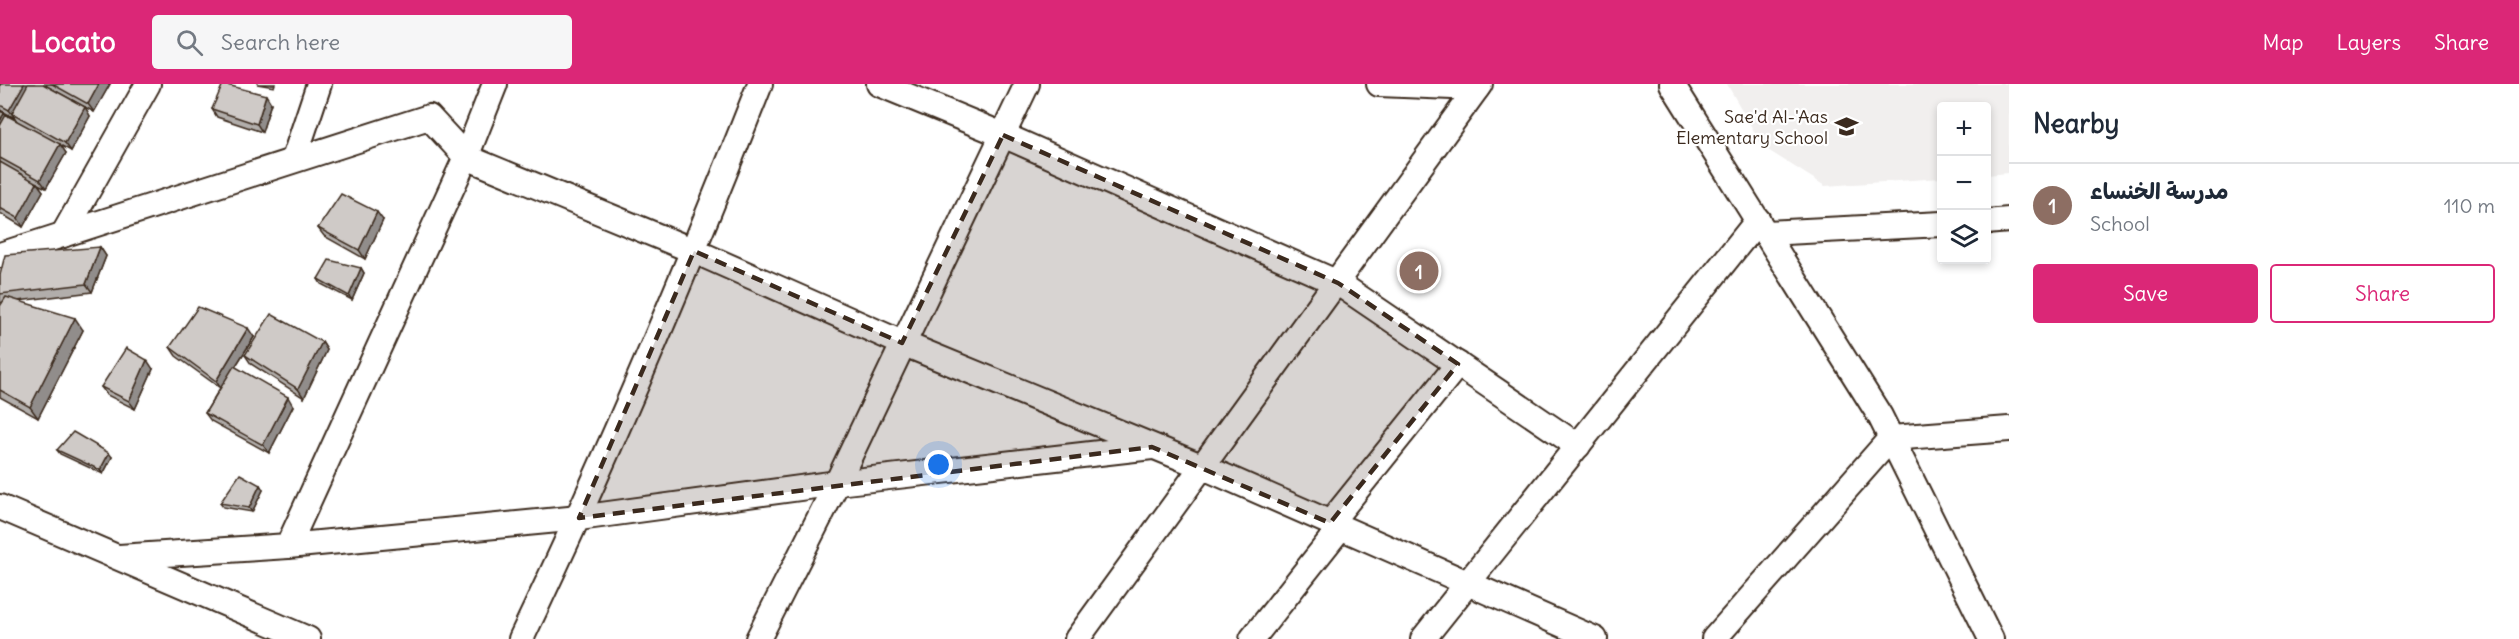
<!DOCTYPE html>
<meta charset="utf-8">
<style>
body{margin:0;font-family:Delius,"Playpen Sans Arabic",sans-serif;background:#f6f6f7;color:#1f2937}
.controls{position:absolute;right:18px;top:18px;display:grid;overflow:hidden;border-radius:6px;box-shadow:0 3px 9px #0003}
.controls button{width:54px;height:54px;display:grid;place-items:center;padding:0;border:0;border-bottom:2px solid #e0e1e3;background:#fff;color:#1f2937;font:30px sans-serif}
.you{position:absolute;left:939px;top:381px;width:21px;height:21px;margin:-15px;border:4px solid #fff;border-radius:50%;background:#1a73e8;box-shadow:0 0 0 9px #1a73e833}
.badge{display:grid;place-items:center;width:39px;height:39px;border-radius:50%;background:#db2777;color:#fff;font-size:20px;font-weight:700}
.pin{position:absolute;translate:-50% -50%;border:3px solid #fff;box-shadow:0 2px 6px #0006}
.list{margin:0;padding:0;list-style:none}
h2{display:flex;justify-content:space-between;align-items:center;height:78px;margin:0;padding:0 24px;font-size:26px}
h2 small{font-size:20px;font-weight:400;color:#747a83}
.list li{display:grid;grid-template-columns:39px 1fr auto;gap:18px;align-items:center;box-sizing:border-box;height:84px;padding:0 24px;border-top:2px solid #e0e1e3}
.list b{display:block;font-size:22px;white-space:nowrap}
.list p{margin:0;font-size:20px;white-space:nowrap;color:#747a83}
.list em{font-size:20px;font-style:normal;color:#747a83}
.actions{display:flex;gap:12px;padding:18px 24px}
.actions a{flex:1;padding:14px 0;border:2px solid #db2777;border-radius:6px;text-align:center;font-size:21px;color:#db2777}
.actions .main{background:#db2777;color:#fff}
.icon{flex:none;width:33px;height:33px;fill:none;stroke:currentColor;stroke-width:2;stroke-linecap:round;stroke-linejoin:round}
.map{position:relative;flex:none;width:2009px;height:555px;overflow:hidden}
header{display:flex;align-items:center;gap:36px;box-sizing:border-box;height:84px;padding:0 30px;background:#db2777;color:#fff}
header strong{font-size:28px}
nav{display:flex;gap:33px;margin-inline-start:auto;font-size:21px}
.search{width:420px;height:54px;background:#f6f6f7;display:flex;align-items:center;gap:15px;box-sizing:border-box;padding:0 21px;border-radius:6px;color:#747a83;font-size:22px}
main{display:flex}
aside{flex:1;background:#fff}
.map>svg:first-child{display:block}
</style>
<header>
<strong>Locato</strong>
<div class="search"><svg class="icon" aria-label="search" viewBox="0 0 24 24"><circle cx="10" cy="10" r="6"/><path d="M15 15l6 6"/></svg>Search here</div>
<nav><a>Map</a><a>Layers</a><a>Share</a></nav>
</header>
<main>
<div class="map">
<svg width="2009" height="555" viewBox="0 0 2009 555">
<rect width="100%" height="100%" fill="#fff"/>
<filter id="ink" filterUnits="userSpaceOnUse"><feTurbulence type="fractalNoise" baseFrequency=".0167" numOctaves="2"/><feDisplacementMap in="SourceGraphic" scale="12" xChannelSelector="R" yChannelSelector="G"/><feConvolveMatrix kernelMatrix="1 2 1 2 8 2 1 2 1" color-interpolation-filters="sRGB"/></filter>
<g filter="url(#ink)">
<polygon fill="#f1efee" points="1727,0 2009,0 2009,89 1987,91 1986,22 1942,22 1941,94 1825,102 1763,63"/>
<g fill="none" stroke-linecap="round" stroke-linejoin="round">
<defs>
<g id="street">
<polyline points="879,0 1003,51 1338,199 1578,362"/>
<polyline points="1379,0 1477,4"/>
<polyline points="1672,0 1880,332 1991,555"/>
<polyline points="294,75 319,0"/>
<polyline points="1986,138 2009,136"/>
<polyline points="1766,149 1942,140"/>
<polyline points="63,151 148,0"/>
<polyline points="0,171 429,33 466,73 694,167 902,259 1201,382 1595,555"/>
<polyline points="0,423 308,555"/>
<polyline points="1330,439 1458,280"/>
<polyline points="288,462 466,73 495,0"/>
<polyline points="119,473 288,462 579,434 837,399 1152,363"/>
<path d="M521,555C608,373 686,188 760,0"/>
<polyline points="758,555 837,399 1027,0"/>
<polyline points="1077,555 1480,0"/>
<polyline points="1252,555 1340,444"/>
<polyline points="1423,555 1758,136"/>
<polyline points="1714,555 1891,354 2009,345"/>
</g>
</defs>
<use href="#street" stroke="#3b2a1e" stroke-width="28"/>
<use href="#street" stroke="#fff" stroke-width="24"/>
</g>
<g fill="#b2aeab" stroke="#3b2a1e" stroke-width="1.5">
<polygon points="0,0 85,23 90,32 71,67 60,61 66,69 46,104 38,100 43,107 23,143 0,129 0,27 6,31 17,37 15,34 0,26"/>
<polygon points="43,0 110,0 94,28"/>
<polygon points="257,0 275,0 274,3"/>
<polygon points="271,19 262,48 217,33 212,25"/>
<polygon points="383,136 365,175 324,152 318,144"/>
<polygon points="100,163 106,172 92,208 18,217 83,246 38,334 0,313 0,222 3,219 0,218 0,191"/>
<polygon points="361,184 364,189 352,216 321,200 318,195"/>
<polygon points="254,253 235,283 293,322 269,369 211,337 205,329 220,304 176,272 170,263"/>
<polygon points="322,258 327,266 304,314 251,280 245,271"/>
<polygon points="153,285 135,325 107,311 101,303"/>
<polygon points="57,366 112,373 103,390 60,370"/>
<polygon points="260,401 263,406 252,428 223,423 220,419"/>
</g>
<g fill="#918d8b" stroke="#3b2a1e" stroke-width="1.5">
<polygon points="24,0 34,0 12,29 15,34 9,26"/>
<polygon points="99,0 110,0 94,28 88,20"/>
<polygon points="266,11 271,19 262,48 257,40"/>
<polygon points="85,23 90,32 71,67 65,59"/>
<polygon points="4,29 10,38 0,56 0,37"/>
<polygon points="60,60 66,69 46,104 40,96"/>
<polygon points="37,99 43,107 23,143 18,134"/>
<polygon points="377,128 383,136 365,175 359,166"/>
<polygon points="100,163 106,172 92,208 86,200"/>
<polygon points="361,184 364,189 352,216 349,212"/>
<polygon points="75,234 83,246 38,334 30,323"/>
<polygon points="248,244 254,253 221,305 216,297"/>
<polygon points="322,258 327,266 304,314 298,305"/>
<polygon points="147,276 153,285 135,325 129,317"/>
<polygon points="288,313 293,322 269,369 263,361"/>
<polygon points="109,369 112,373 103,390 100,386"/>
<polygon points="260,401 263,406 252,428 249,424"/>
</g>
<g fill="#cfcac7" stroke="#3b2a1e" stroke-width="1.5">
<polygon points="0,0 24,0 9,26 0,21"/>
<polygon points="28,0 43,0 85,23 65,59 12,29"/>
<polygon points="52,0 99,0 88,20"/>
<polygon points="223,0 266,11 257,40 212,25"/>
<polygon points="0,27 4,29 0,37"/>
<polygon points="6,31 60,60 40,96 0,74 0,42"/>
<polygon points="0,78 37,99 18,134 0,124"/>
<polygon points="341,110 377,128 359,166 318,144"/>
<polygon points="100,163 86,200 0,210 0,191 5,171"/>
<polygon points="329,176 361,184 349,212 318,195"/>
<polygon points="6,213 75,234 30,323 0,306 0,222"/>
<polygon points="198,223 248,244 216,297 170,263"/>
<polygon points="271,230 322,258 298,305 245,271"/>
<polygon points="126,264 147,276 129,317 101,303"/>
<polygon points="234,282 288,313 263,361 205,329"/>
<polygon points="73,348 109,369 100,386 57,366"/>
<polygon points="240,390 260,401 249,424 220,419"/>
</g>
</g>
<path fill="#3b2a1e" fill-opacity="0.2" stroke="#3b2a1e" stroke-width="4.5" stroke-dasharray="12 8" stroke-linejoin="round" d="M1003,51L1338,199L1458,280L1330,439L1152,363L579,434L694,167L902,259Z"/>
<defs>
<symbol id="school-bare" viewBox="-9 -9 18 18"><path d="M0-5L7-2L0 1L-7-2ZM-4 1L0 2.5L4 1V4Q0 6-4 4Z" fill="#3b2a1e" stroke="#fff" stroke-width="2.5" paint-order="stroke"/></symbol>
</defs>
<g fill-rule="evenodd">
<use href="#school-bare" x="1830" y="26" width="33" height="33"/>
</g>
<g text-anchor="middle" stroke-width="4.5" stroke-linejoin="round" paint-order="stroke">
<g font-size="18" fill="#3b2a1e" stroke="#fff" text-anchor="end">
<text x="1828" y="39">Sae'd Al-'Aas<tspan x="1828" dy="21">Elementary School</tspan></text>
</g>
</g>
</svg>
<div class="controls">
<button>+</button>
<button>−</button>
<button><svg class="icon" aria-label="layers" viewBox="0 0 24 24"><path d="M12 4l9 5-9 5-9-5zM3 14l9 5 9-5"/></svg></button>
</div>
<div class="you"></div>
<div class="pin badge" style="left:1419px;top:187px;background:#8d6e63">1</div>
</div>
<aside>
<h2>Nearby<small></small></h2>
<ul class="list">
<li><span class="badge" style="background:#8d6e63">1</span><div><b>مدرسة الخنساء</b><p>School</p></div><em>110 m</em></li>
</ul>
<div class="actions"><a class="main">Save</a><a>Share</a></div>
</aside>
</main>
